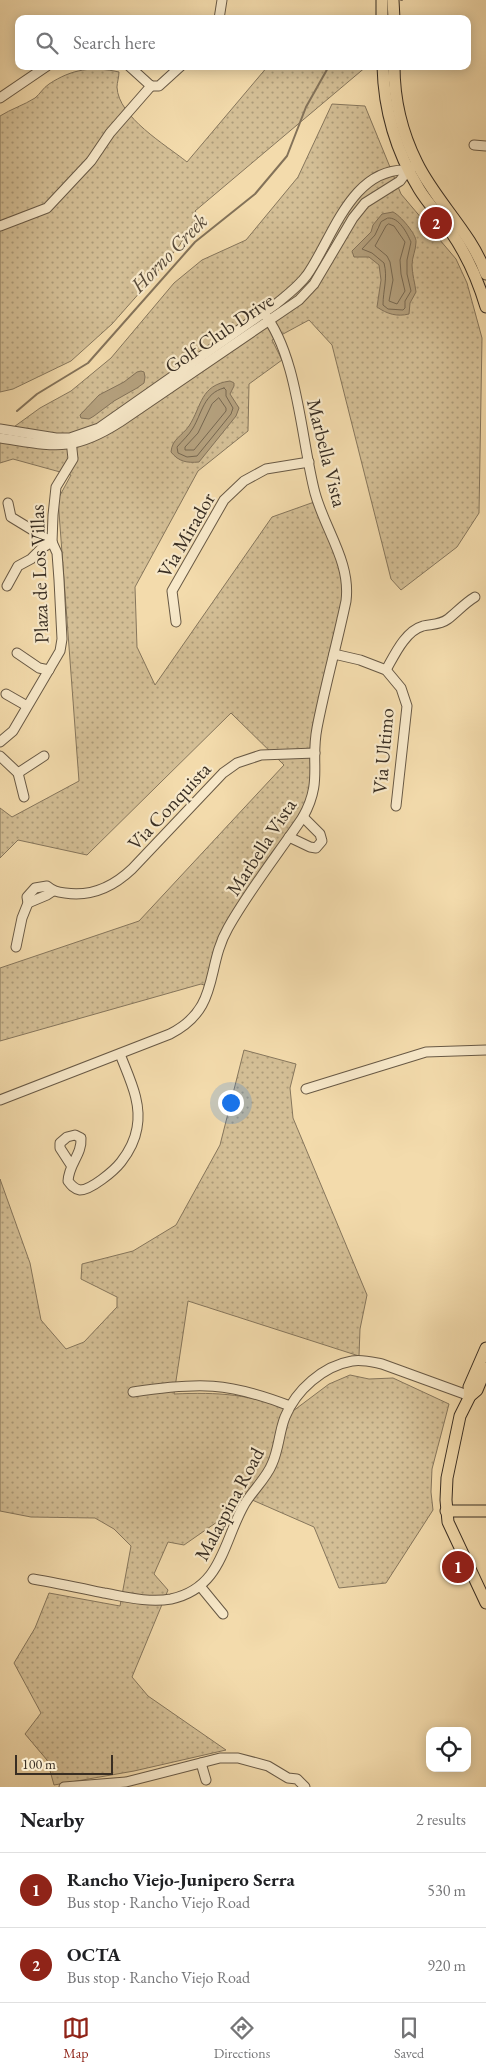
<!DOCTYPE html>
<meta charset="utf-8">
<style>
body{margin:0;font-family:"EB Garamond",serif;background:#f2f2f2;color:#202124}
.controls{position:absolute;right:15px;bottom:15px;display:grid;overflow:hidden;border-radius:10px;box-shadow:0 2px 12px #0003}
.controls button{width:45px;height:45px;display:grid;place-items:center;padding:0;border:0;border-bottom:1px solid #e0e0e0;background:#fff;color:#202124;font:25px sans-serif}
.scale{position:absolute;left:15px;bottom:12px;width:98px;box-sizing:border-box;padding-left:5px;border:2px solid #392e23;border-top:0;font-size:14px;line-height:18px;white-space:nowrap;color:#392e23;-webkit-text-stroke:4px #f7e8c9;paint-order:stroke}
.you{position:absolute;left:230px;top:1102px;width:18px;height:18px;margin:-12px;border:4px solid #fff;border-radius:50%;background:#1a73e8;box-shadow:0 0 0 8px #1a73e833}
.badge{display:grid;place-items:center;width:32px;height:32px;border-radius:50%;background:#8f2418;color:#fff;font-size:16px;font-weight:700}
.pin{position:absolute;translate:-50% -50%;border:2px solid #fff;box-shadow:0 1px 5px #0006}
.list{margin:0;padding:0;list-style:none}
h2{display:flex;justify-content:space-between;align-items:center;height:65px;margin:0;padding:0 20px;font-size:21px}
h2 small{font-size:16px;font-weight:400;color:#757577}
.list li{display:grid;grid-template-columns:32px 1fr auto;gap:15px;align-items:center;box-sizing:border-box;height:75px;padding:0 20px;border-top:1px solid #e0e0e0}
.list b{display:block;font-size:19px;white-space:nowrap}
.list p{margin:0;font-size:16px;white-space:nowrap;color:#757577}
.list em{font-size:16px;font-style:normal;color:#757577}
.icon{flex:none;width:28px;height:28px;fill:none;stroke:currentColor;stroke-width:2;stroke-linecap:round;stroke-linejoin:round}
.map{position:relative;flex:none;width:486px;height:1787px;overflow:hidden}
.search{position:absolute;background:#fff;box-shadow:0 2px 12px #0003;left:15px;right:15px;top:15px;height:55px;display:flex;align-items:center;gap:12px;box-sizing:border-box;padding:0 18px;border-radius:10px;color:#757577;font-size:19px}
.sheet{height:215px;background:#fff}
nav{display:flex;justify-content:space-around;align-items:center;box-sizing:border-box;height:70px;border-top:1px solid #e0e0e0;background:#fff;font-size:14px;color:#757577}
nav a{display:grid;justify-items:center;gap:2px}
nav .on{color:#8f2418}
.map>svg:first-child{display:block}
</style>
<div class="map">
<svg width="486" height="1787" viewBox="0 0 486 1787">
<defs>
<pattern id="grass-dots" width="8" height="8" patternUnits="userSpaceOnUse" patternTransform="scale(1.25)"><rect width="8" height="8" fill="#d3be95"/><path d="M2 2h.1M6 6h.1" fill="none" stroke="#ac9b79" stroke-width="1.8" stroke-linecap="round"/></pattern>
</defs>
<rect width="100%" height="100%" fill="#f3dbac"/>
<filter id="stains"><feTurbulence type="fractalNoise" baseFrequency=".004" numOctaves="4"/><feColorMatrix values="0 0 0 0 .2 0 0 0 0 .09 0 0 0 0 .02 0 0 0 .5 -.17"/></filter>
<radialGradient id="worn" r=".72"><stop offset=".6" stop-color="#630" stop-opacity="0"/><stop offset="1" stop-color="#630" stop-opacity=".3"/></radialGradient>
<g fill="url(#grass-dots)" stroke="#86765c">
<path d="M268,66H367L195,211L198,216L179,246L142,290L112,324L71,361L13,389L0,392V116C11,109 24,105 35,98C40,94 43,88 49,84C72,69 92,66 119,72C119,77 117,83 117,87C118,117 166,145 187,162Z"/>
<polygon points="332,104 365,106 401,194 456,259 467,283 482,338 479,513 457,547 401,590 391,579 332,345 309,320 272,340 282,360 249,384 248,431 198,471 135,587 137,647 155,685 272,517 317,501 347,580 317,730 312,800 228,928 210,987 201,984 0,1041 0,968 139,921 284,765 231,713 87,855 18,840 0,858 0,808 12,817 79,781 58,499 71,475 13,459 0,463 0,437 40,408 71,391 111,358 174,283 202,260 246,240 298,177"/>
<path d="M244,1050L296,1064L290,1088L293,1118L367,1295L360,1329L359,1356L188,1301L174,1394C218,1392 251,1394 293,1411L329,1384L350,1375L369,1379L393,1378L449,1404L432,1469L431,1492L433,1510L386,1583L339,1588L314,1527L250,1499L184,1545L168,1542L154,1574L168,1590L132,1677L148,1696L226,1750L134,1771L54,1785L47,1760L25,1734L41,1713L14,1663L35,1628L49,1593L120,1606L131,1546L114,1529L95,1518L31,1517L0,1511V1179L30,1263L41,1320L66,1349L84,1342L117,1307V1297L81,1279L82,1264L133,1251L176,1225L220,1145Z"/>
</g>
<g fill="#b4a07d" stroke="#837259">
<path d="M393,212C400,215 417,235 416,242C416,250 412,257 412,265C412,274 415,283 416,292L410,303L409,314C397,317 387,314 377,307L381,280L379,265L369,257H354L352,251L371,232L373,225L382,214Z"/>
<polygon points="141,371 144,372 145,377 144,383 137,388 114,401 94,416 89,419 81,418 80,415 99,395 124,382 137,372"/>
<path d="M230,381L234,383V386L230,394L239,408L236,416L199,462C187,463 179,462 171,452C172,439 182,436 189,426C202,406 200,385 230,381Z"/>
</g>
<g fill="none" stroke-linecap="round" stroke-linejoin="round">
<g stroke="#766750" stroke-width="1">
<path d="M388,218C399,217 407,233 411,242L407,260V274L411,291L405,301V308L403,310L388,309L383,305C383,290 388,278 384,263L372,253L362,249L375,235L381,222Z"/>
<polygon points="389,224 394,226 405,242 400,260 401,274 405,291 397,304 389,301 393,280 390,262 387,256 375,246 386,226"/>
<path d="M224,388L226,390V396L233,408L231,414L197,456L187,457L178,453L177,447C182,441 189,435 193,428C202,413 204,393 224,388Z"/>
<polygon points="219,398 226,408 226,411 194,450 185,450 185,447 198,433 212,404"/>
</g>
<g stroke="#837259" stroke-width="2">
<polyline points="401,0 402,0"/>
<polyline points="17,411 37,394 88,363 195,242 255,194 287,156 306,107 329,66"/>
</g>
<defs>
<g id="minor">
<polyline points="219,19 222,0"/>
<polyline points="129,66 151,86"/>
<polyline points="151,86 159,86 181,66"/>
<polyline points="0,98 47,66"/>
<polyline points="474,145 486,146"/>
<polyline points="0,226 47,208 91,161 110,133 151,86"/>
<path d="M0,429L56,438H70L99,428L276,304C287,295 298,287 307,275C333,238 351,167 408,170"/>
<path d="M0,438C54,446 72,453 120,422L299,300L314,284L353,218L365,203L400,181L408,170L413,167"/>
<polyline points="8,503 11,517 52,542"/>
<polyline points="7,586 18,566 31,559 42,548 52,542"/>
<polyline points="176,622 172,591 224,500 244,481 266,469 309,462"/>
<polyline points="17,653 39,668 49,670"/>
<polyline points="334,654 360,660 386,670 401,688 407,706 396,806"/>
<path d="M386,670C394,656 405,631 423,626C432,624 440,625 448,619C458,611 465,603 475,597"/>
<polyline points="6,694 27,706"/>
<polyline points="0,742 13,731 60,651 62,639 59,580 57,553 52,542 53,515 56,487 73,459 71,440"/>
<polyline points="0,756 18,773 44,756"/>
<polyline points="18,773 24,797"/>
<polyline points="289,837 310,847 316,848 322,841 320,834 303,817"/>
<polyline points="28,903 47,895 53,891"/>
<path d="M16,947L22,918L28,903L27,897L35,888L47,886C53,891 57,892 65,893C91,897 113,887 132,869L223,773L237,763L261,755L315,753"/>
<polyline points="306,1089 426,1052 486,1050"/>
<path d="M0,1100L170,1034C221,1008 205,968 228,928C250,889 278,854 303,817C323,781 310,764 317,728C325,686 337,644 346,601C351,562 325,530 315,493C301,440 298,355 263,312"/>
<path d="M71,1165L60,1148V1143L67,1137L75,1135L81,1138C82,1155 69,1163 68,1181C71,1185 74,1189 80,1190C91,1190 114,1171 121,1162C128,1153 135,1140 137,1128C142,1102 129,1078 120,1054"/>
<path d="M133,1392C199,1382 228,1382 290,1406"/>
<path d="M33,1579C57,1583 80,1588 104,1593C126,1597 149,1603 171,1599C222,1588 223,1542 244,1505C252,1491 266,1479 272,1464C279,1449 279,1432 285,1417C296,1390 323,1366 352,1361C362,1359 372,1362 382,1364L470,1396"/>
<polyline points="200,1586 223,1614"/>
<polyline points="201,1763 206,1780"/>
<polyline points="64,1787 126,1782 220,1758 238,1758 268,1766 288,1778 297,1779 305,1787"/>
</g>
<g id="major">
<polyline points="382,0 382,19"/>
<polyline points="393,0 394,19"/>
<path d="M383,66C384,110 396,151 419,189C428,204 441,217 451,232C467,255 478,280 486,307"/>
<path d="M394,66C394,99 402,133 417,163C436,202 471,232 486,274"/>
<polyline points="486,1368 477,1390 470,1396 460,1416 447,1478 446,1500 448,1522 486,1603"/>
<polyline points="470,1396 469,1387 486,1348"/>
<polyline points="446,1511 486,1511"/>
</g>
</defs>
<use href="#minor" stroke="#685945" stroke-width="11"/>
<use href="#major" stroke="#392e23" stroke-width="13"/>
<use href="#minor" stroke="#f7e8c9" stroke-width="9"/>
<use href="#major" stroke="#f3dbac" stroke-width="11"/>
</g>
<g text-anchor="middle" stroke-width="4.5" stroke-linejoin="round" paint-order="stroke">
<g font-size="20" fill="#392e23" stroke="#f7e8c9">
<text transform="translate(219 333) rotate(-34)" y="7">Golf Club Drive</text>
<text transform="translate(327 453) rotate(76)" y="7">Marbella Vista</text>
<text transform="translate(186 535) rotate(-60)" y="7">Via Mirador</text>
<text transform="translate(39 574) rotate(-92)" y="7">Plaza de Los Villas</text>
<text transform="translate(383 751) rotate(-85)" y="7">Via Ultimo</text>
<text transform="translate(169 806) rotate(-47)" y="7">Via Conquista</text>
<text transform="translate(261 847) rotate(-57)" y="7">Marbella Vista</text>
<text transform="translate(229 1504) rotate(-62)" y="7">Malaspina Road</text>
</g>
<g font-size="21" font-style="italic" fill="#584a3a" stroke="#f7e8c9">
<text transform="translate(169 253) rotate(-46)" y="7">Horno Creek</text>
</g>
</g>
<rect width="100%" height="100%" filter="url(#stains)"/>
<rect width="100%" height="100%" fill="url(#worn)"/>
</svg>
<div class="controls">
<button><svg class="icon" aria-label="locate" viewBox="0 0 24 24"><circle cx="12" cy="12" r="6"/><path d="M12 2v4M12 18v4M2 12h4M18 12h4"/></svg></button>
</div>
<div class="scale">100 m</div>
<div class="you"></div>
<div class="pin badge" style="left:458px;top:1567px">1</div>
<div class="pin badge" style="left:436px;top:223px">2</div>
<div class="search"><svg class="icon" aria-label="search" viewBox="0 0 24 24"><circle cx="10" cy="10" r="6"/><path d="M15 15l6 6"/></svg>Search here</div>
</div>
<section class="sheet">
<h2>Nearby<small>2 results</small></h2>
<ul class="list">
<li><span class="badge">1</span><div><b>Rancho Viejo-Junipero Serra</b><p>Bus stop · Rancho Viejo Road</p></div><em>530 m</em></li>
<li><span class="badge">2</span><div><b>OCTA</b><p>Bus stop · Rancho Viejo Road</p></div><em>920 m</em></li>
</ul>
</section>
<nav>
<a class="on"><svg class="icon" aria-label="map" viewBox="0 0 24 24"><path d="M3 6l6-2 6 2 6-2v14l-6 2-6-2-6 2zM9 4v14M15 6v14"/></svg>Map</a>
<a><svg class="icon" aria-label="directions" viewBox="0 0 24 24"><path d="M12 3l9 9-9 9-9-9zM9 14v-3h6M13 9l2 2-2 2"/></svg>Directions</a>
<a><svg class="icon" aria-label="saved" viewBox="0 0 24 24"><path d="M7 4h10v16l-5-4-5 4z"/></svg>Saved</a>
</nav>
